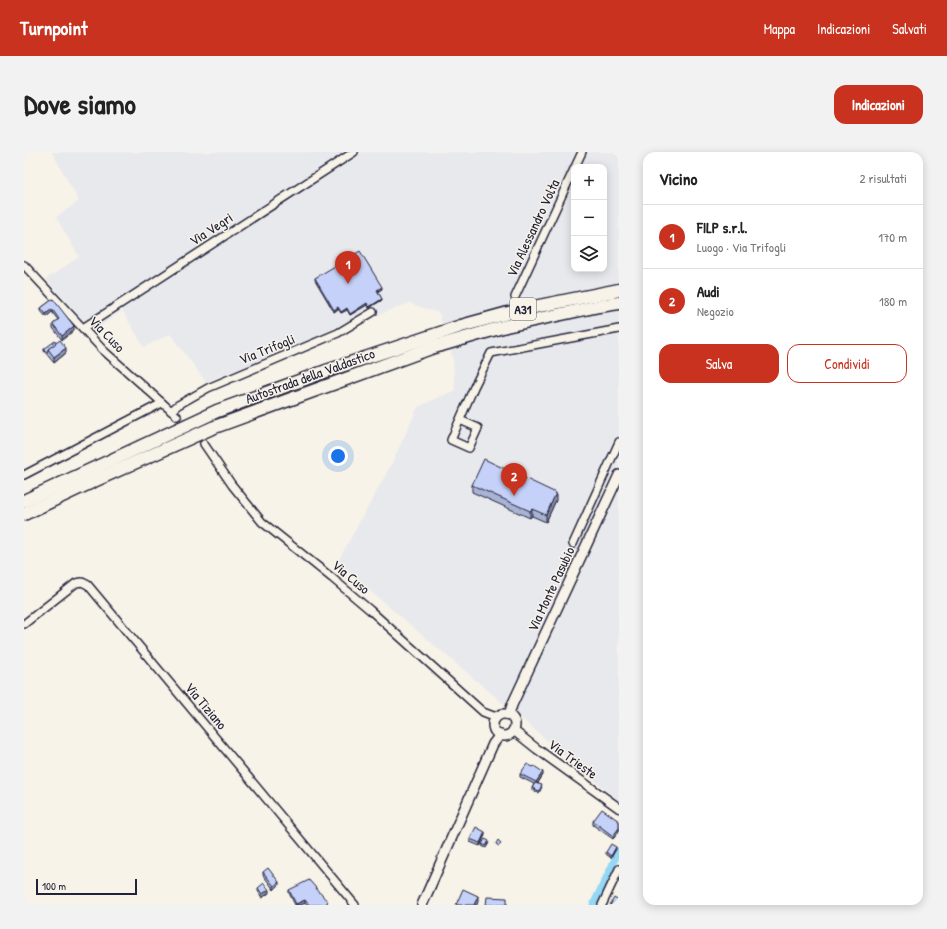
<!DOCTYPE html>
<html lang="it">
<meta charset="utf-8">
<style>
body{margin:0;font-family:"Patrick Hand",sans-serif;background:#f2f2f2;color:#222}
.controls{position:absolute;right:12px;top:12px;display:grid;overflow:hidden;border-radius:8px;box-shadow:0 2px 10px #0003}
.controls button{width:36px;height:36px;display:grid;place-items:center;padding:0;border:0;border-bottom:1px solid #e0e0e0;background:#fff;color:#222;font:20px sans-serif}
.scale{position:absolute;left:12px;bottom:10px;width:101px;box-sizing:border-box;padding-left:4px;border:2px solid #22223b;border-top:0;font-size:11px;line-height:14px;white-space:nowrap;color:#22223b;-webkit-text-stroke:3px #f7f3e8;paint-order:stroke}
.you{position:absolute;left:314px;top:304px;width:14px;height:14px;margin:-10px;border:3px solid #fff;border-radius:50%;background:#1a73e8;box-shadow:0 0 0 6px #1a73e833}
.badge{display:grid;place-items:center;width:26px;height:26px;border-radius:50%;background:#c8321e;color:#fff;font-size:13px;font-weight:700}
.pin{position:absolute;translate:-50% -33px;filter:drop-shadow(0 1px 2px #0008)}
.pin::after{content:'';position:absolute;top:21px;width:14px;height:12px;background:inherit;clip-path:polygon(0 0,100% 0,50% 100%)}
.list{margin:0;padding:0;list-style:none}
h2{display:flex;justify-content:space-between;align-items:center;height:52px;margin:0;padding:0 16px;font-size:17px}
h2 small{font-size:13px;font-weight:400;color:#767676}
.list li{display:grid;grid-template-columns:26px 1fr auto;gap:12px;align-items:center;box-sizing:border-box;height:64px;padding:0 16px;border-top:1px solid #e0e0e0}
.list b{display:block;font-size:15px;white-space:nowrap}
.list p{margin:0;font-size:13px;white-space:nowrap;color:#767676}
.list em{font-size:13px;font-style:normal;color:#767676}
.actions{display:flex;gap:8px;padding:12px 16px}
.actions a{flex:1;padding:9px 0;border:1px solid #c8321e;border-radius:12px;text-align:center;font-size:14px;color:#c8321e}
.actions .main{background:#c8321e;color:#fff}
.icon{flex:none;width:22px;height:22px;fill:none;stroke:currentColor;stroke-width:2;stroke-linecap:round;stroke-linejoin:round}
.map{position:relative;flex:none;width:595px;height:753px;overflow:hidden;border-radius:12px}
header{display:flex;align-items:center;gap:24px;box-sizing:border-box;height:56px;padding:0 20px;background:#c8321e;color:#fff}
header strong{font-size:19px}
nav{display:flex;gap:22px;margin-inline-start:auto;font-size:14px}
.intro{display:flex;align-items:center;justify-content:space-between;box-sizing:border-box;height:96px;padding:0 24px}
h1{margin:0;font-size:28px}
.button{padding:10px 18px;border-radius:12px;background:#c8321e;color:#fff;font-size:14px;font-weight:700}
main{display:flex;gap:24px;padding:0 24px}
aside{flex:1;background:#fff;border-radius:12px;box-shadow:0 2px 10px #0003}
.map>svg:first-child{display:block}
</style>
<header>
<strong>Turnpoint</strong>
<nav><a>Mappa</a><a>Indicazioni</a><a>Salvati</a></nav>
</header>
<div class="intro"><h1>Dove siamo</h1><a class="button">Indicazioni</a></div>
<main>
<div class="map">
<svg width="595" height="753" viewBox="0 0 595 753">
<rect width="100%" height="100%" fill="#f7f3e8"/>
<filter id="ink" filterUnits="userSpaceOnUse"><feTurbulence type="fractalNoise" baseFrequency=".025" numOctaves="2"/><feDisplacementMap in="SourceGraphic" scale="8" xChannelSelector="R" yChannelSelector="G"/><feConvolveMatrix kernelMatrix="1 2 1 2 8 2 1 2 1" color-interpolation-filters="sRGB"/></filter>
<g filter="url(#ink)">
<path fill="#e8e9ed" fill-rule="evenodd" d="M28,0H595V649L313,411L366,315L394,255L431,238L429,207L415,161L385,151L182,230L146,182L120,195L98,158L69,180L22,127L55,105L32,65L55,49ZM550,15H580V117H550Z"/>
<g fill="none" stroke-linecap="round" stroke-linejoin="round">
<polyline stroke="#94d8f5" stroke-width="7" points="569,753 595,699"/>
<polyline stroke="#ccc9c5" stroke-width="7" stroke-dasharray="7 3.5" stroke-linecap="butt" points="153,264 180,292"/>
<defs>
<g id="minor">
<polyline points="551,15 558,0"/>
<polyline points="0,113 79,198 153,264"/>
<polyline points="491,145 550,17"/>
<polyline points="59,176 330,0"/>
<polyline points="147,259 154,253 184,236 314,181 349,160"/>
<polyline points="436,268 454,276 445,296 427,288 450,235 467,201 595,177"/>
<polyline points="180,292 208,333 238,370 308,426 346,458 459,560 472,565"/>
<polyline points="0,323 138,251"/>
<polyline points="549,392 595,290"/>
<polyline points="0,472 52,431 58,430 64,433 331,753"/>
<polyline points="578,753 595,717"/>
</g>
<polyline id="tertiary" points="489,578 513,597 595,656"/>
<g id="secondary">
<circle cx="480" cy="573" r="11"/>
<polyline points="485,563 488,553 595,323"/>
<polyline points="398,753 469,592 476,583"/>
</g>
<g id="motorway">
<polyline points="0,349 193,259 305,218 437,174 495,158 595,138"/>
<polyline points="0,362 72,328 188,276 407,196 482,174 575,154 595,151"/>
</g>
</defs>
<use href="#minor" stroke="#22223b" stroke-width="10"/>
<use href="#tertiary" stroke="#22223b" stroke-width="11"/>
<use href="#secondary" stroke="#22223b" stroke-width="12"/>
<use href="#motorway" stroke="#22223b" stroke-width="15"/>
<use href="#minor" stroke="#f7f3e8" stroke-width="7"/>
<use href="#tertiary" stroke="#f7f3e8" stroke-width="8"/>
<use href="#secondary" stroke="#f7f3e8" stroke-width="9"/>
<use href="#motorway" stroke="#f7f3e8" stroke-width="12"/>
</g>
<g fill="#a9b4d5" stroke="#22223b">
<polygon points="291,126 358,137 354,139 358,148 345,156 343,153 326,163 323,158 317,161 314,157 310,160 291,128"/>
<polygon points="29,147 50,178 38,188 29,176 29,172 34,168 28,160 22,165 17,159 17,156"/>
<polygon points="20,197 42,201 30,211 20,199"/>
<polygon points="448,333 532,348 522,370 508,364 506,366 448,340"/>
<polygon points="496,622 519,623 514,631 518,635 515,641 508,638 508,636 510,632 496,625"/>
<polygon points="569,669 595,669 595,679 589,687 569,673"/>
<polygon points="461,683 456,694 446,690 446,687"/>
<polygon points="465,691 462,696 458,694 458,692"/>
<polygon points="592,697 587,706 582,702 582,700"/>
<polygon points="239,720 255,733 250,738 239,723"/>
<polygon points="234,736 245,741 238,746 234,739"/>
<polygon points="265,738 304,753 282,753 281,751 277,753 271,753 265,741"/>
</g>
<g fill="#8a92ae" stroke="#22223b">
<polygon points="358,135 358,137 353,140 353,138"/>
<polygon points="358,147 358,148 345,156 345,155"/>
<polygon points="343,151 343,153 326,163 326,162"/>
<polygon points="314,155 314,157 310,160 310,158"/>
<polygon points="323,156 323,158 317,161 317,160"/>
<polygon points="28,157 28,160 22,165 22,162"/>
<polygon points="50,174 50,178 38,188 38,184"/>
<polygon points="42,196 42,201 30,211 30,205"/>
<polygon points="532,341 532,348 522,370 522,363"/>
<polygon points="508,357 508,364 506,366 506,359"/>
<polygon points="519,620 519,623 512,633 512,630"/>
<polygon points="595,676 595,679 589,687 589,684"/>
<polygon points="461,680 461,683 456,694 456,691"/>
<polygon points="592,695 592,697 587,706 587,704"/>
<polygon points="255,730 255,733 250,738 250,734"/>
<polygon points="245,738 245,741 238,746 238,742"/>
<polygon points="454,744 454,749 453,753 450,753"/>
<polygon points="281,748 281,751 277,753 272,753 272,752"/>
</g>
<g fill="#c5d1f8" stroke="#22223b">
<polygon points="336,99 358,135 353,138 358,147 345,155 343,151 326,162 323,156 317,160 314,155 310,158 291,126"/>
<polygon points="29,147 50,174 38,184 29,172 35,167 28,157 22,162 17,156"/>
<polygon points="36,188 42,196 30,205 24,197"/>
<polygon points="31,189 32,191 24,197 23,201 20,197"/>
<polygon points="460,307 532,341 522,363 508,357 506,359 448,333"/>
<polygon points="503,612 509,615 510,614 519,620 512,630 496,622"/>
<polygon points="511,631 518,633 515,639 508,636"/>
<polygon points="578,657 595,669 595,676 589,684 569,669"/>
<polygon points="452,675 461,680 456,691 446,687"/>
<polygon points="461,687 465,689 462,694 458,692"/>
<polygon points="474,688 477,691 475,694 472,692"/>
<polygon points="587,692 592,695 587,704 582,700"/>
<polygon points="244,716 255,730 250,734 239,720"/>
<polygon points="285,728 304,750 300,753 285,753 281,748 272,752 265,738"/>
<polygon points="240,731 245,738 238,742 234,736"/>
<polygon points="439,737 454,744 450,753 432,753"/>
<polygon points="463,745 483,746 483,753 462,753"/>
<polygon points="590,746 595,749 595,753 586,753"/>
</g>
</g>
<g text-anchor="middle" stroke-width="3" stroke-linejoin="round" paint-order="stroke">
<rect fill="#f7f3e8" stroke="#62616f" stroke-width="1" x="486" y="146" width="26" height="22" rx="3"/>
<g font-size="13" font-weight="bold" fill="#22223b">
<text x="499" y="162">A31</text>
</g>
<g font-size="14" fill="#22223b" stroke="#f7f3e8">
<text transform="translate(509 76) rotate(-65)" y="5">Via Alessandro Volta</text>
<text transform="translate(187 77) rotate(-33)" y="5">Via Vegri</text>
<text transform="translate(83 182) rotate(46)" y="5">Via Cuso</text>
<text transform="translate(243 197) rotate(-22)" y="5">Via Trifogli</text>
<text transform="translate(286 224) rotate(-20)" y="5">Autostrada della Valdastico</text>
<text transform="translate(327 425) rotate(40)" y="5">Via Cuso</text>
<text transform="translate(527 437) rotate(-65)" y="5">Via Monte Pasubio</text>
<text transform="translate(182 554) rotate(50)" y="5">Via Tiziano</text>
<text transform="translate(549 607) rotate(36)" y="5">Via Trieste</text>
</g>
</g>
</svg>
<div class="controls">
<button>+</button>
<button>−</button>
<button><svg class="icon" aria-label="layers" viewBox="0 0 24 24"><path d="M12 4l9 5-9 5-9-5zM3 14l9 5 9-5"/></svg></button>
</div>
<div class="scale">100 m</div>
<div class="you"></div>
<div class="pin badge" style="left:324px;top:132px">1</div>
<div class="pin badge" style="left:490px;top:344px">2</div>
</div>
<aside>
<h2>Vicino<small>2 risultati</small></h2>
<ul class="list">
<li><span class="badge">1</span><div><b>FILP s.r.l.</b><p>Luogo · Via Trifogli</p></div><em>170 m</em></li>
<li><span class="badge">2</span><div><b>Audi</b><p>Negozio</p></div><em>180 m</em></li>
</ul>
<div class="actions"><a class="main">Salva</a><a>Condividi</a></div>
</aside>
</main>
